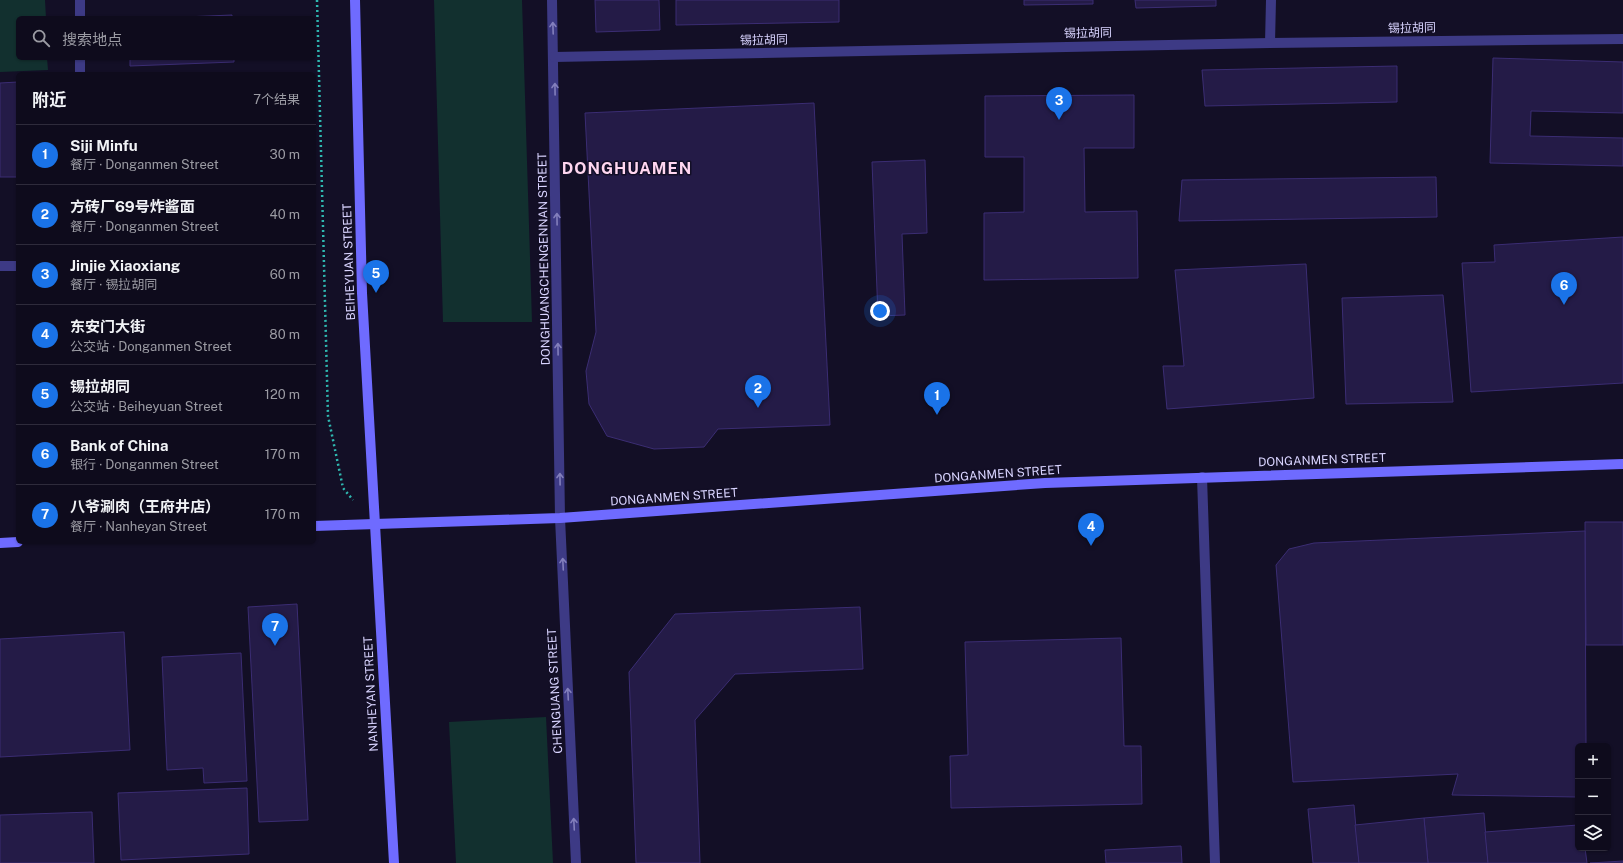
<!DOCTYPE html>
<html lang="zh">
<meta charset="utf-8">
<style>
body{margin:0;font-family:"Public Sans","Noto Sans SC",sans-serif;background:#1c1929;color:#f1f3f6}
.controls{position:absolute;right:12px;bottom:12px;display:grid;overflow:hidden;border-radius:6px;box-shadow:0 1px 3px #0004}
.controls button{width:36px;height:36px;display:grid;place-items:center;padding:0;border:0;border-bottom:1px solid #2e2b3b;background:#0e0b1c;color:#f1f3f6;font:20px sans-serif}
.you{position:absolute;left:880px;top:311px;width:14px;height:14px;margin:-10px;border:3px solid #fff;border-radius:50%;background:#1a73e8;box-shadow:0 0 0 6px #1a73e833}
.badge{display:grid;place-items:center;width:26px;height:26px;border-radius:50%;background:#1a73e8;color:#fff;font-size:13px;font-weight:700}
.pin{position:absolute;translate:-50% -33px;filter:drop-shadow(0 1px 2px #0008)}
.pin::after{content:'';position:absolute;top:21px;width:14px;height:12px;background:inherit;clip-path:polygon(0 0,100% 0,50% 100%)}
.list{margin:0;padding:0;list-style:none}
h2{display:flex;justify-content:space-between;align-items:center;height:52px;margin:0;padding:0 16px;font-size:17px}
h2 small{font-size:13px;font-weight:400;color:#9b9ba3}
.list li{display:grid;grid-template-columns:26px 1fr auto;gap:12px;align-items:center;box-sizing:border-box;height:60px;padding:0 16px;border-top:1px solid #2e2b3b}
.list b{display:block;font-size:15px;white-space:nowrap}
.list p{margin:0;font-size:13px;white-space:nowrap;color:#9b9ba3}
.list em{font-size:13px;font-style:normal;color:#9b9ba3}
.icon{flex:none;width:22px;height:22px;fill:none;stroke:currentColor;stroke-width:2;stroke-linecap:round;stroke-linejoin:round}
.map{position:relative;flex:none;width:1623px;height:863px;overflow:hidden}
.search{position:absolute;background:#0e0b1c;box-shadow:0 1px 3px #0004;left:16px;top:16px;width:300px;height:44px;display:flex;align-items:center;gap:10px;box-sizing:border-box;padding:0 14px;border-radius:6px;color:#9b9ba3;font-size:15px}
.panel{position:absolute;background:#0e0b1c;box-shadow:0 1px 3px #0004;left:16px;top:72px;width:300px;height:472px;border-radius:6px}
.map>svg:first-child{display:block}
</style>
<div class="map">
<svg width="1623" height="863" viewBox="0 0 1623 863">
<rect width="100%" height="100%" fill="#130f26"/>
<g fill="#12302f">
<polygon points="0,0 45,0 46,18 18,18 18,58 47,58 48,70 0,72"/>
<polygon points="434,0 522,0 532,322 443,322"/>
<polygon points="546,717 553,863 456,863 449,722"/>
</g>
<g fill="#241b47" stroke="#3b2d73">
<polygon points="595,0 659,0 660,30 596,32"/>
<polygon points="676,0 839,0 839,22 676,25"/>
<polygon points="1024,0 1093,0 1093,4 1024,5"/>
<polygon points="1135,0 1216,0 1216,6 1136,8"/>
<polygon points="232,15 232,18 160,18"/>
<polygon points="130,58 234,58 234,62 130,66"/>
<polygon points="1493,58 1623,62 1623,113 1531,111 1530,136 1623,138 1623,166 1490,163"/>
<polygon points="1397,66 1397,102 1205,106 1202,70"/>
<polygon points="18,82 18,177 0,177 0,83"/>
<polygon points="1134,95 1134,148 1084,148 1085,212 1137,211 1138,278 984,280 984,213 1024,212 1024,157 985,157 985,96"/>
<polygon points="814,103 830,425 718,429 704,447 654,449 607,436 589,404 586,371 596,332 585,113"/>
<polygon points="925,160 927,233 902,234 905,315 878,316 872,162"/>
<polygon points="1436,177 1437,217 1179,221 1182,180"/>
<polygon points="1623,237 1623,383 1471,392 1462,263 1495,262 1494,245"/>
<polygon points="1306,264 1314,398 1167,409 1163,366 1184,366 1175,270"/>
<polygon points="1443,295 1453,402 1346,404 1342,298"/>
<polygon points="1585,522 1623,522 1623,645 1586,645"/>
<polygon points="1585,531 1586,746 1578,746 1578,797 1452,795 1458,774 1293,782 1276,565 1289,549 1314,543"/>
<polygon points="297,604 308,820 259,822 248,607"/>
<polygon points="860,607 863,669 735,674 695,720 700,863 636,863 629,672 675,614"/>
<polygon points="124,632 130,750 0,757 0,639"/>
<polygon points="1121,638 1124,746 1141,746 1142,804 951,808 950,756 968,755 965,642"/>
<polygon points="241,653 247,781 204,783 203,768 167,770 162,657"/>
<polygon points="247,788 249,854 121,860 118,793"/>
<polygon points="1354,805 1359,863 1313,863 1308,809"/>
<polygon points="92,812 94,863 0,863 0,815"/>
<polygon points="1484,813 1488,863 1428,863 1424,818"/>
<polygon points="1424,818 1428,863 1359,863 1355,825"/>
<polygon points="1578,825 1578,848 1585,848 1587,863 1488,863 1485,832"/>
<polygon points="1181,846 1182,863 1106,863 1105,850"/>
<polygon points="1623,861 1623,863 1590,863"/>
</g>
<g fill="none" stroke-linecap="round" stroke-linejoin="round">
<polyline stroke="#2fb8b0" stroke-width="2.5" stroke-dasharray="2 3" stroke-linecap="butt" points="317,0 328,416 343,488 353,500"/>
<g stroke="#3d3a85" stroke-width="10">
<polyline points="80,0 80,18"/>
<polyline points="552,0 560,518 576,863"/>
<polyline points="1270,43 1271,0"/>
<polyline points="554,57 1270,43 1623,39"/>
<polyline points="80,58 80,74"/>
<polyline points="0,266 18,266"/>
</g>
<polyline stroke="#3d3a85" stroke-width="10" points="1202,477 1215,863"/>
<g stroke="#6f6bff" stroke-width="10">
<polyline points="355,0 362,293 394,863"/>
<polyline points="314,526 560,518 1045,483 1623,464"/>
<polyline points="0,543 18,542"/>
</g>
</g>
<defs><path id="oneway-shaft" d="M-6 0H5M1.5-3L5.5 0L1.5 3" fill="none" stroke-width="1.6" stroke-linecap="round" stroke-linejoin="round"/></defs>
<g stroke="#837fbc">
<use href="#oneway-shaft" transform="translate(553 28) rotate(-92)"/>
<use href="#oneway-shaft" transform="translate(555 89) rotate(-91)"/>
<use href="#oneway-shaft" transform="translate(557 219) rotate(-91)"/>
<use href="#oneway-shaft" transform="translate(558 349) rotate(-91)"/>
<use href="#oneway-shaft" transform="translate(560 479) rotate(-91)"/>
<use href="#oneway-shaft" transform="translate(563 564) rotate(-93)"/>
<use href="#oneway-shaft" transform="translate(568 694) rotate(-93)"/>
<use href="#oneway-shaft" transform="translate(574 824) rotate(-93)"/>
</g>
<g text-anchor="middle" stroke-width="3" stroke-linejoin="round" paint-order="stroke">
<g font-size="12" fill="#d9d4ff" stroke="#130f26">
<text transform="translate(1412 28) rotate(-1)" y="4">锡拉胡同</text>
<text transform="translate(1088 33) rotate(-1)" y="4">锡拉胡同</text>
<text transform="translate(764 40) rotate(-1)" y="4">锡拉胡同</text>
<text transform="translate(544 259) rotate(-91)" y="4">DONGHUANGCHENGENNAN STREET</text>
<text transform="translate(349 262) rotate(-92)" y="4">BEIHEYUAN STREET</text>
<text transform="translate(1322 460) rotate(-2)" y="4">DONGANMEN STREET</text>
<text transform="translate(998 474) rotate(-4)" y="4">DONGANMEN STREET</text>
<text transform="translate(674 497) rotate(-4)" y="4">DONGANMEN STREET</text>
<text transform="translate(555 691) rotate(-93)" y="4">CHENGUANG STREET</text>
<text transform="translate(371 694) rotate(-93)" y="4">NANHEYAN STREET</text>
</g>
<g font-size="16" font-weight="bold" letter-spacing="1" fill="#ffd6f0" stroke="#130f26">
<text x="627" y="174">DONGHUAMEN</text>
</g>
</g>
</svg>
<div class="controls">
<button>+</button>
<button>−</button>
<button><svg class="icon" aria-label="layers" viewBox="0 0 24 24"><path d="M12 4l9 5-9 5-9-5zM3 14l9 5 9-5"/></svg></button>
</div>
<div class="you"></div>
<div class="pin badge" style="left:937px;top:415px">1</div>
<div class="pin badge" style="left:758px;top:408px">2</div>
<div class="pin badge" style="left:1059px;top:120px">3</div>
<div class="pin badge" style="left:1091px;top:546px">4</div>
<div class="pin badge" style="left:376px;top:293px">5</div>
<div class="pin badge" style="left:1564px;top:305px">6</div>
<div class="pin badge" style="left:275px;top:646px">7</div>
<div class="search"><svg class="icon" aria-label="search" viewBox="0 0 24 24"><circle cx="10" cy="10" r="6"/><path d="M15 15l6 6"/></svg>搜索地点</div>
<section class="panel">
<h2>附近<small>7个结果</small></h2>
<ul class="list">
<li><span class="badge">1</span><div><b>Siji Minfu</b><p>餐厅 · Donganmen Street</p></div><em>30 m</em></li>
<li><span class="badge">2</span><div><b>方砖厂69号炸酱面</b><p>餐厅 · Donganmen Street</p></div><em>40 m</em></li>
<li><span class="badge">3</span><div><b>Jinjie Xiaoxiang</b><p>餐厅 · 锡拉胡同</p></div><em>60 m</em></li>
<li><span class="badge">4</span><div><b>东安门大街</b><p>公交站 · Donganmen Street</p></div><em>80 m</em></li>
<li><span class="badge">5</span><div><b>锡拉胡同</b><p>公交站 · Beiheyuan Street</p></div><em>120 m</em></li>
<li><span class="badge">6</span><div><b>Bank of China</b><p>银行 · Donganmen Street</p></div><em>170 m</em></li>
<li><span class="badge">7</span><div><b>八爷涮肉（王府井店）</b><p>餐厅 · Nanheyan Street</p></div><em>170 m</em></li>
</ul>
</section>
</div>
